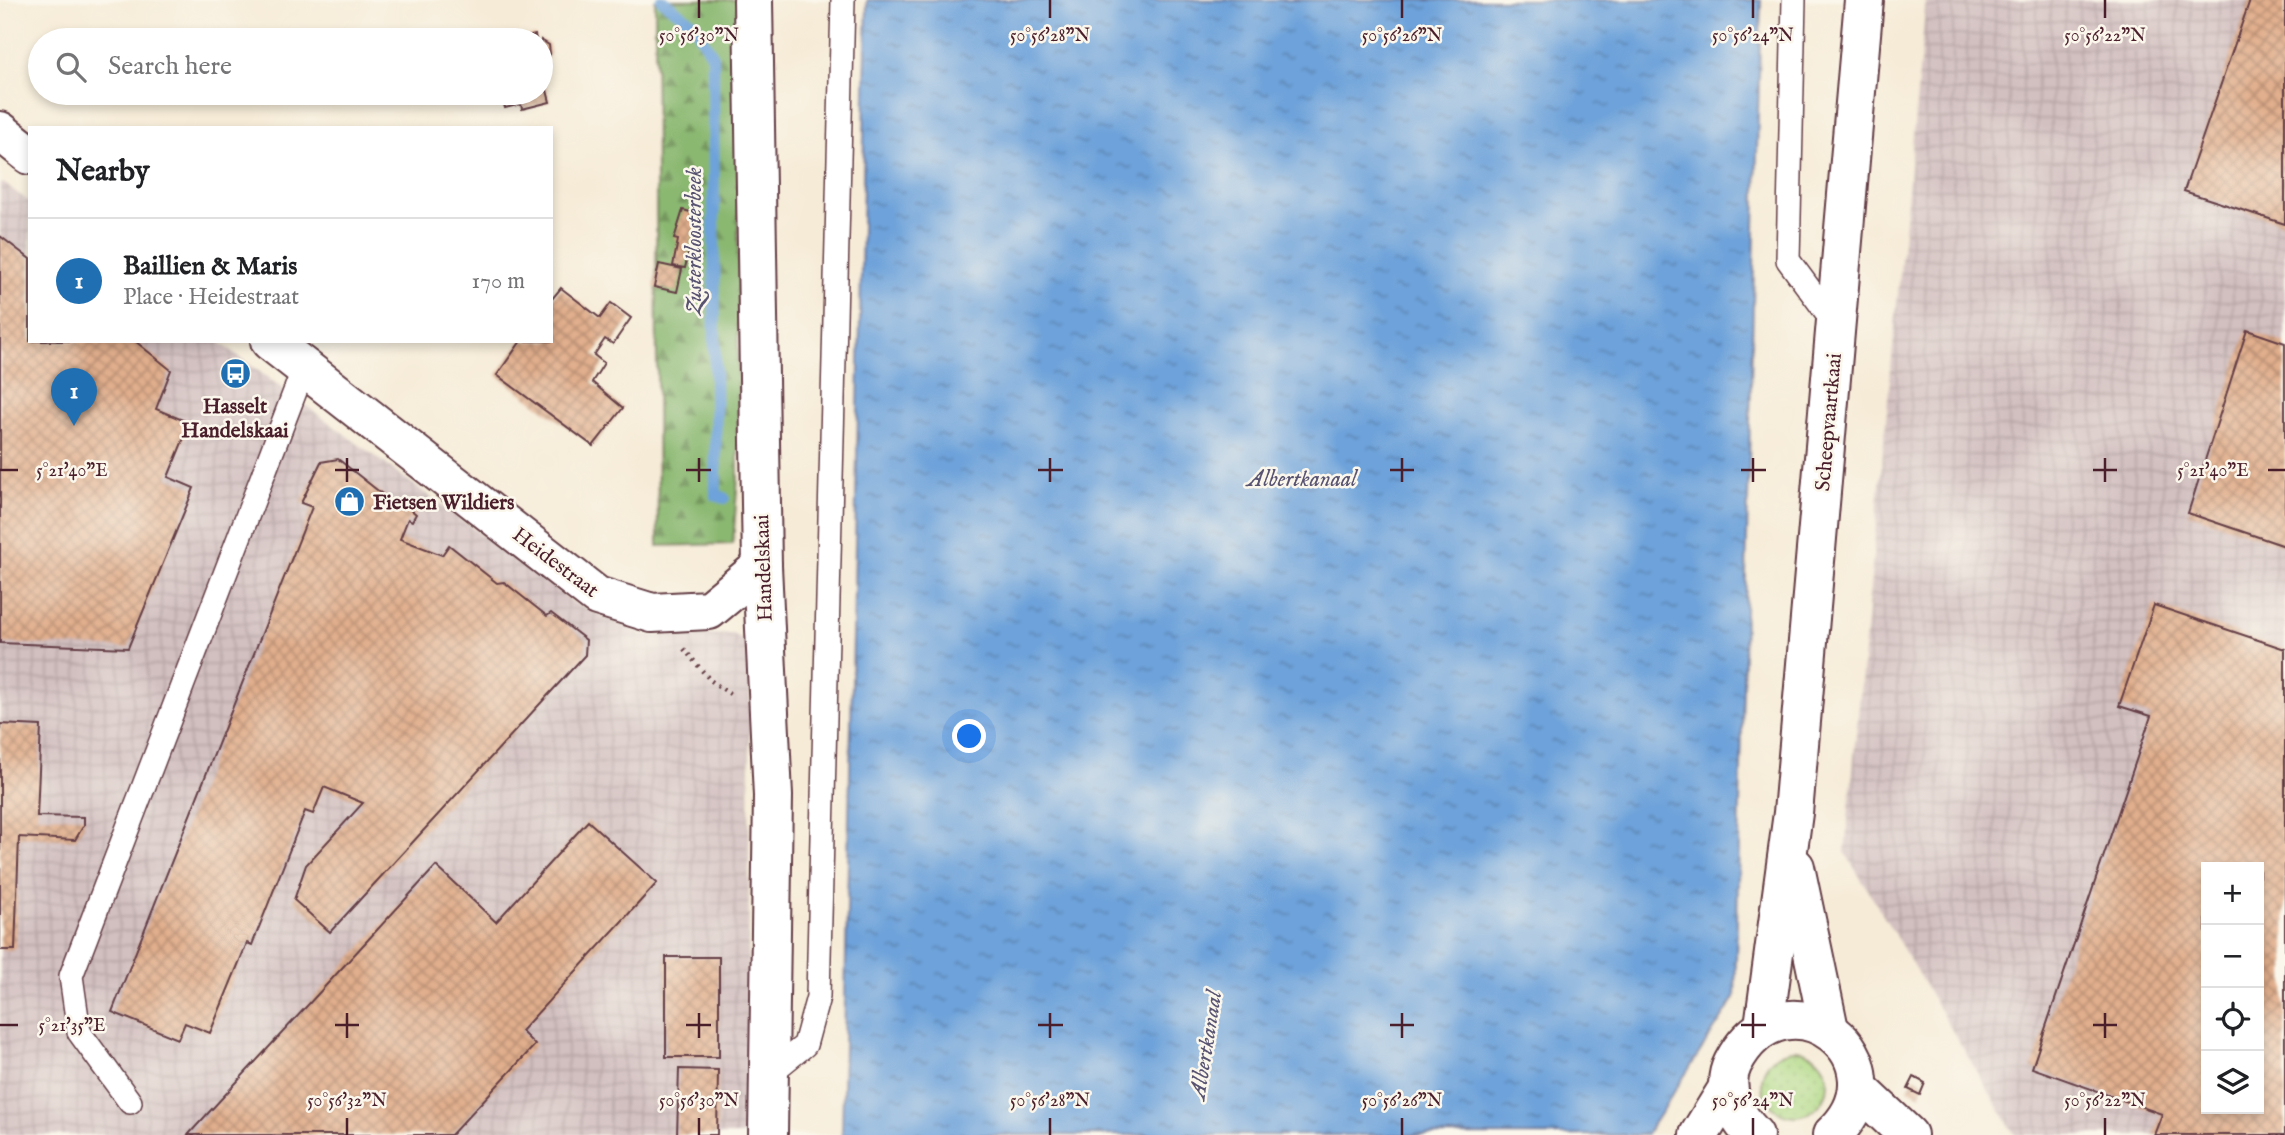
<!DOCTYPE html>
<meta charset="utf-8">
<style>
body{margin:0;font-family:"IM FELL English",serif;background:#f2f2f2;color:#202124}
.controls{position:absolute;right:21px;bottom:21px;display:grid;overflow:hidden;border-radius:0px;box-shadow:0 4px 10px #0003}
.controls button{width:63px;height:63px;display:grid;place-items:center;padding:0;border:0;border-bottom:2px solid #e0e0e0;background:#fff;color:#202124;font:35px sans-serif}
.you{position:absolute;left:970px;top:737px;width:24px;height:24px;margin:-18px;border:5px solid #fff;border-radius:50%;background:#1a73e8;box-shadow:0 0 0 10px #1a73e833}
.badge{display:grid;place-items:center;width:46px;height:46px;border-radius:50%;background:#1f6fb2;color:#fff;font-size:23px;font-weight:700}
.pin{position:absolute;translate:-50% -58px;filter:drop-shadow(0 2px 4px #0008)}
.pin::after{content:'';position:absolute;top:37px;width:24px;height:21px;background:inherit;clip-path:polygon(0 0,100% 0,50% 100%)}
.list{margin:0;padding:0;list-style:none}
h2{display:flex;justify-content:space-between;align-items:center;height:91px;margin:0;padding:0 28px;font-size:30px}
h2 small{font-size:23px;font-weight:400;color:#757577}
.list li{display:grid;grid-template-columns:46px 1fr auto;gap:21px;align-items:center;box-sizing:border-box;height:126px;padding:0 28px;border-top:2px solid #e0e0e0}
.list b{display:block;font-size:26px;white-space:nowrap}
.list p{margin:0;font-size:23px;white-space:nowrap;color:#757577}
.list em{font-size:23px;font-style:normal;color:#757577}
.icon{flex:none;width:38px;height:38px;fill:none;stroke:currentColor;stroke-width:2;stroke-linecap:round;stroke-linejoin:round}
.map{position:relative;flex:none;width:2285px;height:1135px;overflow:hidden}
.search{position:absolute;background:#fff;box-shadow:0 4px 10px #0003;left:28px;top:28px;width:525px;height:77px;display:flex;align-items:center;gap:18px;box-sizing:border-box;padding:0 24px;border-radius:38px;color:#757577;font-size:26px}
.panel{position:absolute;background:#fff;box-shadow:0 4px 10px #0003;left:28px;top:126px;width:525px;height:217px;border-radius:0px}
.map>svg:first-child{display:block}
</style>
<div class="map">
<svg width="2285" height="1135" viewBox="0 0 2285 1135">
<defs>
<pattern id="industrial-grid" width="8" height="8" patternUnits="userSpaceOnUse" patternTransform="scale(1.75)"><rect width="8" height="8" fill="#d2bfc0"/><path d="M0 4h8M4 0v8" fill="none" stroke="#b6a4a5"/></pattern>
<pattern id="grass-dots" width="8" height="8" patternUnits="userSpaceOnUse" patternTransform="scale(1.75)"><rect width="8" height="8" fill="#aed883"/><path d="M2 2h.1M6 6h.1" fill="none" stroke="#97b971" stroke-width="1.8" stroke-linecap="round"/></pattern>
<pattern id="forest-firs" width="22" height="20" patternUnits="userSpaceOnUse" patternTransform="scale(1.75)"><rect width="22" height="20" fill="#8ab871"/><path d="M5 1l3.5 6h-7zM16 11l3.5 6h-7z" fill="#73955d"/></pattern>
<pattern id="water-ripples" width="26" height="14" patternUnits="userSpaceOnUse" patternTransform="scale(1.75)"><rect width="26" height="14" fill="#6da2da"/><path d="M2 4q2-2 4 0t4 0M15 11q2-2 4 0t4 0" fill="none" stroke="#5c83b1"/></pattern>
<pattern id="building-cross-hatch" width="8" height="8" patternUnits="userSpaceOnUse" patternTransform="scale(1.75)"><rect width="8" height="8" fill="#e1af8d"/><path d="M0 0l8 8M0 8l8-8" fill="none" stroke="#b88e73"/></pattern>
</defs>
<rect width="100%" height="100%" fill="#fbf7ec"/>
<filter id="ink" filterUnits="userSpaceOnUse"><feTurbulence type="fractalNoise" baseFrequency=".0143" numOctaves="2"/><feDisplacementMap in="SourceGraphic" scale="14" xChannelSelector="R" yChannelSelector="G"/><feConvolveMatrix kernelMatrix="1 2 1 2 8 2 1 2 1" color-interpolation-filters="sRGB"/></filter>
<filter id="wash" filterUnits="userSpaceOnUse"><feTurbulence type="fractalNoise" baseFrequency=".00686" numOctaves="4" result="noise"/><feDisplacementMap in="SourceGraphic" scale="28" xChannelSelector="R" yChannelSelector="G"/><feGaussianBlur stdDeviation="1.57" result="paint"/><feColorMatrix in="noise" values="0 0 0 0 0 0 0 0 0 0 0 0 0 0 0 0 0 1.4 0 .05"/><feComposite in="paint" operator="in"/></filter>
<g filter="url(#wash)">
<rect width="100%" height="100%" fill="#f6ebd7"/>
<g fill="url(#industrial-grid)" fill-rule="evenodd">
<path d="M1926,0H2285V1135H2015L1845,852ZM2206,867H2259V1109H2206Z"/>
<polygon points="0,181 30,202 30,341 218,341 576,604 645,635 733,634 746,642 750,662 747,1135 0,1135"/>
</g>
<circle fill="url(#grass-dots)" stroke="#7c7c57" stroke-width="2" cx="1795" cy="1083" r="33"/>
<polygon fill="url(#forest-firs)" stroke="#6a6c4e" stroke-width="2" points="655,0 738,0 738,476 733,544 658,546"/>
<polygon fill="url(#water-ripples)" stroke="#5c6082" stroke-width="2" points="867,0 1761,0 1735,998 1646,1135 842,1135"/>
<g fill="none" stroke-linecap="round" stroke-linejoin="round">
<polyline stroke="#6da2da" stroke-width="12" points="662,0 694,24 713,56 716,495 724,498"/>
</g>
<g id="blocks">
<g fill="url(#building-cross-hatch)" fill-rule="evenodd">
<polygon points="2250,0 2285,0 2285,224 2184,191"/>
<polygon points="535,35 536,40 519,40 519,39"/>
<polygon points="541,40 549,45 550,54 545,61 541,62"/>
<polygon points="542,71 550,102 522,109 521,104 505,108 501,93 541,93"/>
<polygon points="683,210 698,214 685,268 673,266 678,240 674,239"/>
<polygon points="0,236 30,259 30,341 135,341 171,370 156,409 190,423 168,477 194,488 128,648 0,643"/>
<polygon points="659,264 682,269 677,292 654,287"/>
<polygon points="561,288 600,318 611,303 631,318 613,344 605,339 594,355 604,363 592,382 623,408 593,446 497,375 521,341 551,341 551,300"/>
<polygon points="2247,330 2285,343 2285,546 2188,513"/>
<polygon points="338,459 401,509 404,504 416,514 412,521 408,519 400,539 442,555 449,545 497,583 504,582 547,616 551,613 586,640 585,655 330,932 294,900 306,865 363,803 324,787 313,814 305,811 252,945 247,943 210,1033 185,1023 178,1039 112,1012 312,507 301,503 321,462"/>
<path d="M2154,605L2285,649V1135H2154L2162,1114L2032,1068L2151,716L2119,706ZM2206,867H2259V1109H2206Z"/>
<polygon points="0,724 41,726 37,816 84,817 84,825 75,840 19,837 15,950 0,950"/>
<polygon points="588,821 657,883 521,1031 535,1045 451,1135 188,1135 436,866 496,922"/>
<rect x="666" y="957" width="53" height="100"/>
<polygon points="679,1069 718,1070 717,1135 677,1135"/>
<polygon points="1914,1077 1925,1083 1920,1095 1908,1089"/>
</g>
</g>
</g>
<g filter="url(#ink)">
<use href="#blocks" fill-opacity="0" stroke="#643e45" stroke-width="2"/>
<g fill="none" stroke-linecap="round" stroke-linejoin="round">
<defs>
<g id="lane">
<polyline points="1794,0 1788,260 1836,325"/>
<polyline points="768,1075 805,1045 818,997 843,0"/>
<polyline points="130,1102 79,1032 71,976 304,368"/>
</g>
<g id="street">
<polyline points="753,0 762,566 773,796 768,1135"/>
<polyline points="0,131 30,155"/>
<polyline points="270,341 597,596 652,613 709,610 762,566"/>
<polyline points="1795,867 1829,1029"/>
<polyline points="1764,1026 1793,813 1864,0"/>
<polyline points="1859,1089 1908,1135"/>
<polyline points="1699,1135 1728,1088"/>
<path d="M1754,1135C1736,1117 1720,1088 1733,1063C1787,961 1912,1062 1832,1135"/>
</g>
</defs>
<use href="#lane" stroke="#643e45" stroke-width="26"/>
<use href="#street" stroke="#643e45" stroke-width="42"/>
<polyline stroke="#643e45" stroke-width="4.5" stroke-dasharray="2 5" stroke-linecap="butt" points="684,649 710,680 730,694"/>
<use href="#lane" stroke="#fff" stroke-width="23"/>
<use href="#street" stroke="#fff" stroke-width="38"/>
</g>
</g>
<path fill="none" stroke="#4a1f2b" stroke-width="2.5" d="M699,0V18M1050,0V18M1402,0V18M1753,0V18M2105,0V18M347,458V482M699,458V482M1050,458V482M1402,458V482M1753,458V482M2105,458V482M0,470H18M335,470H359M686,470H711M1038,470H1063M1390,470H1414M1741,470H1766M2093,470H2117M2268,470H2285M347,1013V1038M699,1013V1038M1050,1013V1038M1402,1013V1038M1753,1013V1038M2105,1013V1038M0,1025H18M335,1025H359M686,1025H711M1038,1025H1063M1390,1025H1414M1741,1025H1766M2093,1025H2117M347,1118V1135M699,1118V1135M1050,1118V1135M1402,1118V1135M1753,1118V1135M2105,1118V1135"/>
<defs>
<symbol id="bus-disc" viewBox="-11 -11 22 22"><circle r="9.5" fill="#1f6fb2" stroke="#fbf7ec"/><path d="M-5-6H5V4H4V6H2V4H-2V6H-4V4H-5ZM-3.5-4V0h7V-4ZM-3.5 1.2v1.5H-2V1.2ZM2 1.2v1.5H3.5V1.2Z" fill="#fff"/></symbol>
<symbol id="shop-disc" viewBox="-11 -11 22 22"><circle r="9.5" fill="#1f6fb2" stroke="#fbf7ec"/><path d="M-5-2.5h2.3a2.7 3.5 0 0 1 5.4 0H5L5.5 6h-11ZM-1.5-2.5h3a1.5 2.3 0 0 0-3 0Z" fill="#fff"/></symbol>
</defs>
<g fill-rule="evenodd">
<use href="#bus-disc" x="218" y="356" width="35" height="35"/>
<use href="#shop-disc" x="332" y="484" width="35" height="35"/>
</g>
<g text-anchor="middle" stroke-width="5" stroke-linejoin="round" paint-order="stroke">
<g font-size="21" font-weight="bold" fill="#4a1f2b" stroke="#fbf7ec">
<text x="235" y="413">Hasselt<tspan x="235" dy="24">Handelskaai</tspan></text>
<text x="373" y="509" text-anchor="start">Fietsen Wildiers</text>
</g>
<g font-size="21" fill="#4a1f2b" stroke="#fbf7ec">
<text transform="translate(1828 422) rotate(-85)" y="7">Scheepvaartkaai</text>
<text transform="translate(556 562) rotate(37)" y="7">Heidestraat</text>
<text transform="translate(763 568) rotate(-92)" y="7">Handelskaai</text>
</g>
<g font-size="23" font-style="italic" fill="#585371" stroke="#fbf7ec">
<text transform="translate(693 241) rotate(-90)" y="8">Zusterkloosterbeek</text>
<text x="1302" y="486">Albertkanaal</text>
<text transform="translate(1205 1045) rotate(-81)" y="8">Albertkanaal</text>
</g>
</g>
<g font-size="18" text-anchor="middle" fill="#4a1f2b" stroke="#fbf7ec" stroke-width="5" stroke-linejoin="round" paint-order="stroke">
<text x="699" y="41">50°56'30"N</text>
<text x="1050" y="41">50°56'28"N</text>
<text x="1402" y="41">50°56'26"N</text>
<text x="1753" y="41">50°56'24"N</text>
<text x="2105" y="41">50°56'22"N</text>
<text x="2213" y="476">5°21'40"E</text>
<text x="72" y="476">5°21'40"E</text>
<text x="72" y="1031">5°21'35"E</text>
<text x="347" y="1106">50°56'32"N</text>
<text x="699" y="1106">50°56'30"N</text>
<text x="1050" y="1106">50°56'28"N</text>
<text x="1402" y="1106">50°56'26"N</text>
<text x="1753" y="1106">50°56'24"N</text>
<text x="2105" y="1106">50°56'22"N</text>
</g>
</svg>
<div class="controls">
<button>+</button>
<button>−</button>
<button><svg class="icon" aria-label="locate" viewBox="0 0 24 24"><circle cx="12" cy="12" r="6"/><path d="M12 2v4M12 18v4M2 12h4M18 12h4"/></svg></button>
<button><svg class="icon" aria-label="layers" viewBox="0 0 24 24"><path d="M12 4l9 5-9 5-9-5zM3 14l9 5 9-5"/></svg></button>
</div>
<div class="you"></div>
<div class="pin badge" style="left:74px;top:426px">1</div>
<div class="search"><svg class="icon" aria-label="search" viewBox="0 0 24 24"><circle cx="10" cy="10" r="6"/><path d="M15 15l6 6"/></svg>Search here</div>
<section class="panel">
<h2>Nearby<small></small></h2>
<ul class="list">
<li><span class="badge">1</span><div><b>Baillien &amp; Maris</b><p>Place · Heidestraat</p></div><em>170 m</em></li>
</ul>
</section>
</div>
